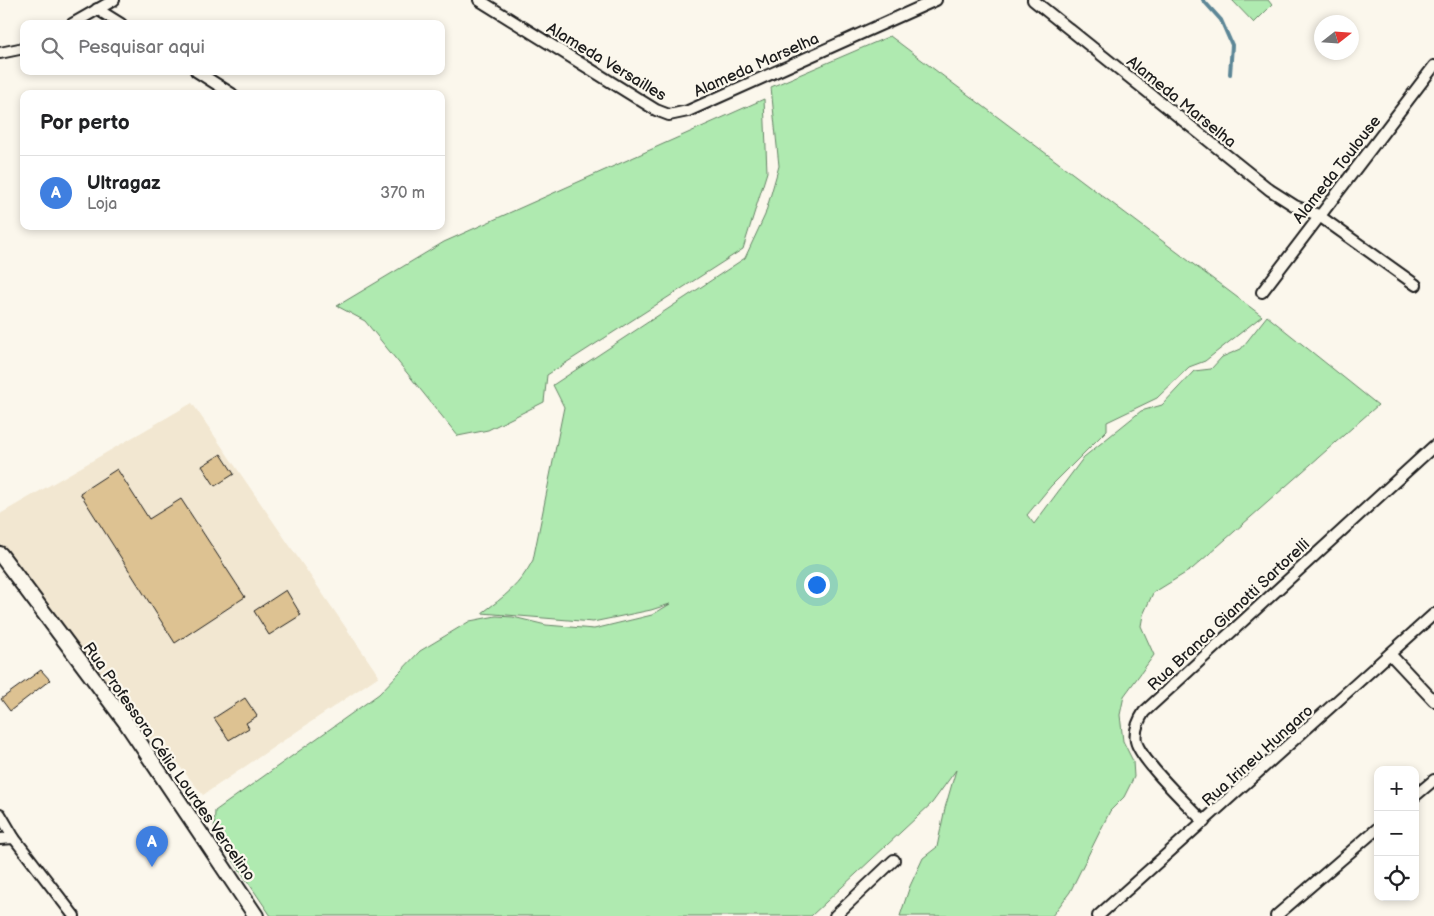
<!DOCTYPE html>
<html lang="pt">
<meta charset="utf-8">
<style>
body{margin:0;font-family:"Balsamiq Sans",sans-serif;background:#f2f2f2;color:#202124}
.controls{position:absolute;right:15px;bottom:15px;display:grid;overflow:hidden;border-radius:10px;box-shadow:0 2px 8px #0003}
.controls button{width:45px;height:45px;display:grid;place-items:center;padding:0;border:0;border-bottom:1px solid #e0e0e0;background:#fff;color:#202124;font:25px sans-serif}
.compass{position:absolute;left:1314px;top:15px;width:45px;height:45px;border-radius:50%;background:#fff;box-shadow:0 2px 8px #0003;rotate:73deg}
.you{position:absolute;left:816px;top:584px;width:18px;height:18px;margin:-12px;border:4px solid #fff;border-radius:50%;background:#1a73e8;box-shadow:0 0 0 8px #1a73e833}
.badge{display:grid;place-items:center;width:32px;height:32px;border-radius:50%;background:#1a73e8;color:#fff;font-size:16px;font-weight:700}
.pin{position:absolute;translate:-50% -41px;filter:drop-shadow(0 1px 2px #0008)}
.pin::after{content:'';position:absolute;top:26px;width:18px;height:15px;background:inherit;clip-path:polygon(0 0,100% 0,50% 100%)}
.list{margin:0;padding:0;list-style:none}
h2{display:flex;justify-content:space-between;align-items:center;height:65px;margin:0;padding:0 20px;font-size:21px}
h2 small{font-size:16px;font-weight:400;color:#757577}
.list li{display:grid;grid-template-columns:32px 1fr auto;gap:15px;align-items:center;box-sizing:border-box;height:75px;padding:0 20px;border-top:1px solid #e0e0e0}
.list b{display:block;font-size:19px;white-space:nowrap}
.list p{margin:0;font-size:16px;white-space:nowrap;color:#757577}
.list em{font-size:16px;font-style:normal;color:#757577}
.icon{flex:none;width:28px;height:28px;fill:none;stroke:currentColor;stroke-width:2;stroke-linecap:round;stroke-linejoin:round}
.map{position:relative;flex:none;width:1434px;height:916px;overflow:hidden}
.search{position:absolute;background:#fff;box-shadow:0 2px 8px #0003;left:20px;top:20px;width:425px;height:55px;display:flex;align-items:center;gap:12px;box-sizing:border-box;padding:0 18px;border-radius:10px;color:#757577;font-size:19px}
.panel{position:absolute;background:#fff;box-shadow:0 2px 8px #0003;left:20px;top:90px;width:425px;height:140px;border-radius:10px}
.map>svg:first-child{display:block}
</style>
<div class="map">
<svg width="1434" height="916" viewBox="0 0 1434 916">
<rect width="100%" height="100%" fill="#fbf7ec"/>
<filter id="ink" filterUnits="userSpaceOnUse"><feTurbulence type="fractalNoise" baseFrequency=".02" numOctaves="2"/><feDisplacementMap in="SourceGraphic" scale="10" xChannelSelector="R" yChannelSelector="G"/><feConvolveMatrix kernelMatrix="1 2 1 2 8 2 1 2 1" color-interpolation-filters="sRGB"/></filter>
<g filter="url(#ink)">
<polygon fill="#f2e7d1" points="192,403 379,676 203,795 159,741 144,738 0,544 0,514"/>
<g fill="#afeab0" stroke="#668366">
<polygon points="1232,0 1268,0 1272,5 1254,23"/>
<path d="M890,36L1262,316L1205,361L1189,367L1157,398L1107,422V430L1051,486L1027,515L1034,524L1084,457L1141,411L1162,405L1194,371L1211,369L1222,357L1241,349L1267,316L1378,405L1192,569L1153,593L1143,615L1141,626L1154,655L1124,696L1120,715L1123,741L1133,761L1134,777L1124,797L1110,811L1070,892L1052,916H900L910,886L923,858L937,847L945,808L956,770L932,803L811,916H271L214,832L215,811L379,694L420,651L470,621L496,616L513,617L546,625L594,629L652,615L670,604L651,610L593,622L482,613C504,597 520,585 533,560L564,407L553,385L745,258L765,215L779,166L771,87Z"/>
<polygon points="764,99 767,172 743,249 547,375 544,402 488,430 458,436 365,321 337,306 444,242"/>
</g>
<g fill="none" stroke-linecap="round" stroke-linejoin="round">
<polyline stroke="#5c8696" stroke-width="4" points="1203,0 1221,20 1232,45 1230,74"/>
</g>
<g fill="#ddc292" stroke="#1c1c1c">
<polygon points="221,454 234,474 215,486 202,466"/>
<polygon points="117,469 149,519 181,499 245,597 175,643 80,493"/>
<polygon points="286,590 301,615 269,635 254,611"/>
<polygon points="41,670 50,680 10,711 1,699"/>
<polygon points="245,698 257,716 246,723 249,728 229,740 214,718"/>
</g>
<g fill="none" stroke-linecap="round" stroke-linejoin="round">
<defs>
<g id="minor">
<polyline points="479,0 656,110 669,115 688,111 936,0"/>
<polyline points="1033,0 1270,190 1295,206 1318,215 1416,285"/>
<polyline points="97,9 121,24"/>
<polyline points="72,24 114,0"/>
<polyline points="0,53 24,48"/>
<polyline points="196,71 232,94"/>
<polyline points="1262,292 1434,66"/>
<polyline points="1390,654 1434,701"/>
<polyline points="1415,796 1434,780"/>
<polyline points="0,814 14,838 74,916"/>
<path d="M1204,822C1189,806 1140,760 1136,741C1134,730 1138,721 1144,712L1434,446"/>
<polyline points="0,839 14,838"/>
<polyline points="835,916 894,860"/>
<polyline points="1098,916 1434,614"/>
<polyline points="1276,916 1378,828"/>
</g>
<polyline id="secondary" points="0,554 125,721 256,916"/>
</defs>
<use href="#minor" stroke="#1c1c1c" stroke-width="14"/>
<use href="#secondary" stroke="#1c1c1c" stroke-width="18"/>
<use href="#minor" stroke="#fbf7ec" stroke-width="10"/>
<use href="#secondary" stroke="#fbf7ec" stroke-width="14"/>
</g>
</g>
<g text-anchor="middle" stroke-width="4.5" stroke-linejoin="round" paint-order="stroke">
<g font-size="16" fill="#1c1c1c" stroke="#fbf7ec">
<text transform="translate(607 61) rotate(31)" y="6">Alameda Versailles</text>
<text transform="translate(756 64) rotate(-24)" y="6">Alameda Marselha</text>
<text transform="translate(1182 101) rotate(39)" y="6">Alameda Marselha</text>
<text transform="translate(1336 169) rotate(-52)" y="6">Alameda Toulouse</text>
<text transform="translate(1228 614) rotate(-43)" y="6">Rua Branca Gianotti Sartorelli</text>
<text transform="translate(1257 755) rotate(-42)" y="6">Rua Irineu Hungaro</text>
<text transform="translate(170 761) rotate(55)" y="6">Rua Professora Célia Lourdes Vercelino</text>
</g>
</g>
</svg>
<div class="controls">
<button>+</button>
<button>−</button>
<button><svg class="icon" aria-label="locate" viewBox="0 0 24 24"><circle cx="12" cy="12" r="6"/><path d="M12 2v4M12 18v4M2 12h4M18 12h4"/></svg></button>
</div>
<svg class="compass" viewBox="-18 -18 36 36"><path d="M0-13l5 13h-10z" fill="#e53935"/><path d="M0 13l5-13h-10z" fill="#757577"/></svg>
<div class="you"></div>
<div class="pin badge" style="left:152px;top:867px;background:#3f7fe0">A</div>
<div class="search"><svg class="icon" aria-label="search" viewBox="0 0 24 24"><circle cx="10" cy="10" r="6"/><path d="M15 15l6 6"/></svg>Pesquisar aqui</div>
<section class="panel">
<h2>Por perto<small></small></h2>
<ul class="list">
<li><span class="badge" style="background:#3f7fe0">A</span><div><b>Ultragaz</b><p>Loja</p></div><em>370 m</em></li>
</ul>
</section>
</div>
